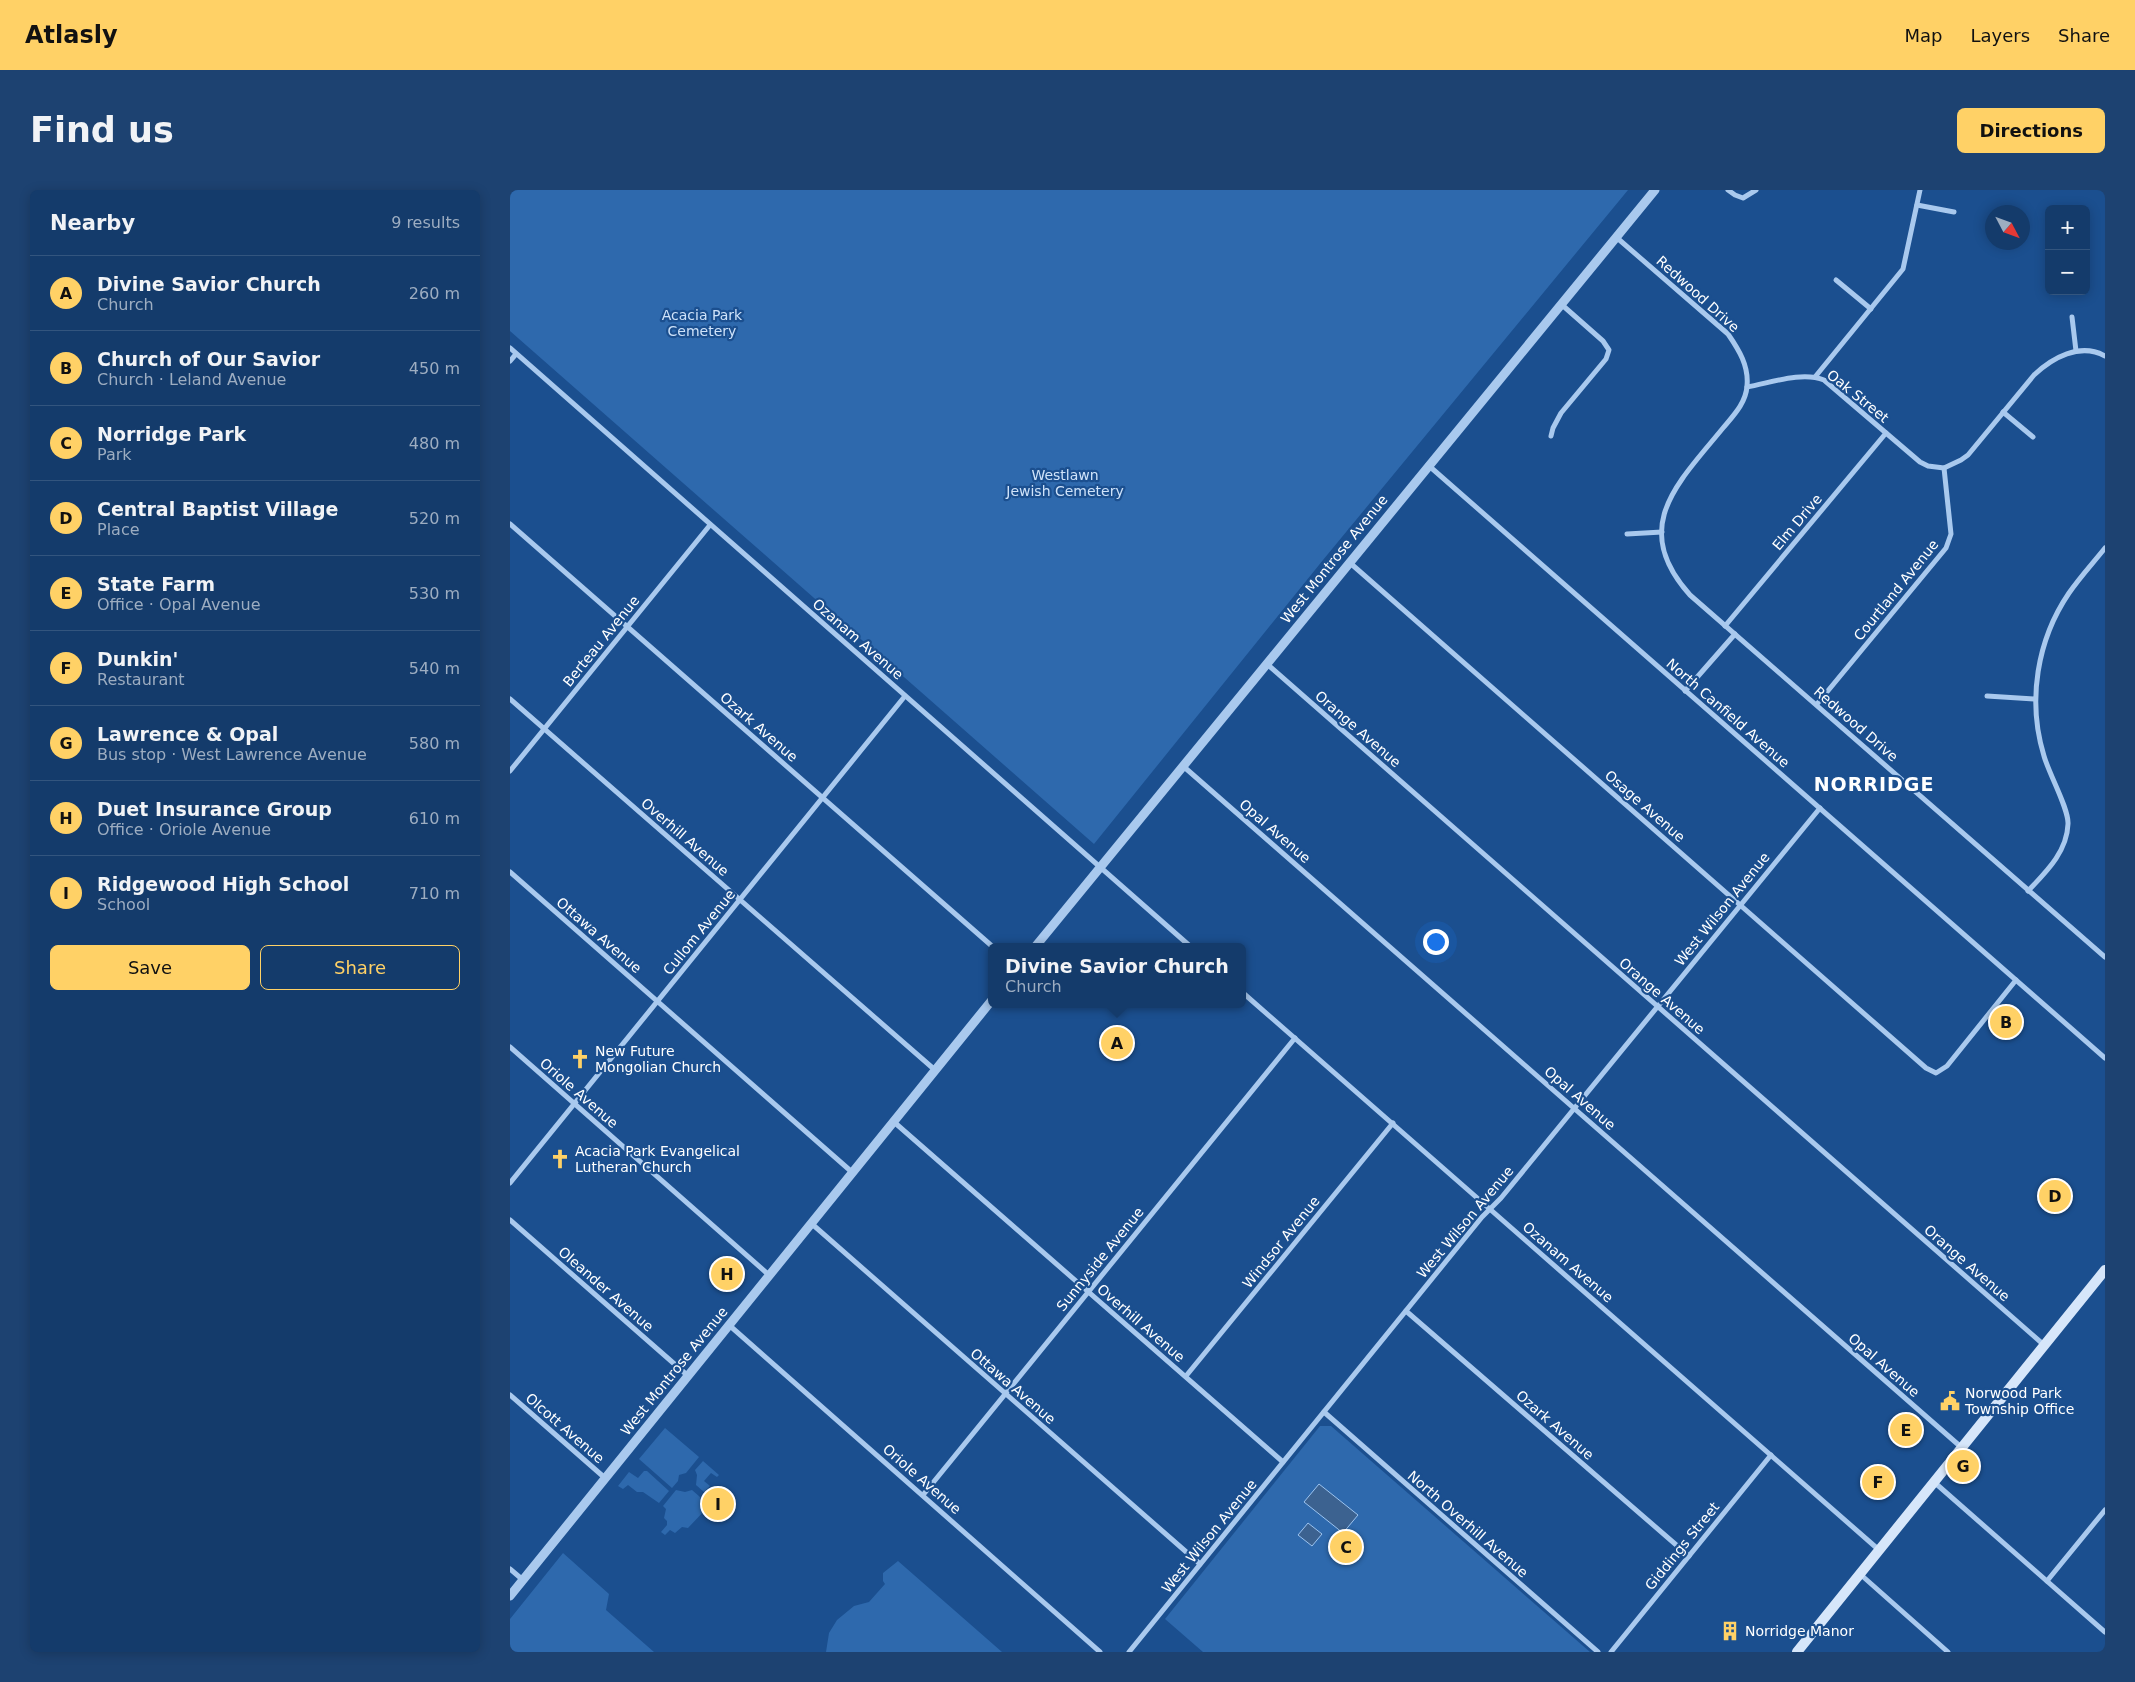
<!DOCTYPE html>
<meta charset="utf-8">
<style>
body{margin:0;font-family:"DejaVu Sans",sans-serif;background:#1d4271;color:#f1f3f6}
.controls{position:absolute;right:15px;top:15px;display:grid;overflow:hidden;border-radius:8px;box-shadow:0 2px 12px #0003}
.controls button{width:45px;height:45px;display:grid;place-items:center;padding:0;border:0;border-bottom:1px solid #33557e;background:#143b6b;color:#f1f3f6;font:25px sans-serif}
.compass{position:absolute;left:1475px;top:15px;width:45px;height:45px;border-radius:50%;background:#143b6b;box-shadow:0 2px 12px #0003;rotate:131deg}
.you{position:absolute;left:925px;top:751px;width:18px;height:18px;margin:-12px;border:4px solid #fff;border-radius:50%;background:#1a73e8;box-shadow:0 0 0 8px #1a73e833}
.badge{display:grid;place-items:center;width:32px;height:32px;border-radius:50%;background:#ffd166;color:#111;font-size:16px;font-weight:700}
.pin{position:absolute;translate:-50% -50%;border:2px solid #fff;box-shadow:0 1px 5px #0006}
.popup{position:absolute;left:478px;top:753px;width:258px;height:65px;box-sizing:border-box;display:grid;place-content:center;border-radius:8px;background:#143b6b;filter:drop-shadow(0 1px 4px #0005);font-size:16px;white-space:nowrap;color:#9dadc1}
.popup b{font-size:19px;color:#f1f3f6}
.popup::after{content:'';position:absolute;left:50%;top:100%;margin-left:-10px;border:10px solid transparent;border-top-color:#143b6b}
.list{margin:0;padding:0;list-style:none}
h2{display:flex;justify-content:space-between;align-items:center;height:65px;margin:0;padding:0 20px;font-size:21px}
h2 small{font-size:16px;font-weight:400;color:#9dadc1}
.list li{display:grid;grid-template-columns:32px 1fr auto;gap:15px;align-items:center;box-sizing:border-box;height:75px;padding:0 20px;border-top:1px solid #33557e}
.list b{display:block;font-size:19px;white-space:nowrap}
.list p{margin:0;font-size:16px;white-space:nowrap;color:#9dadc1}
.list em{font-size:16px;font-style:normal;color:#9dadc1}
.actions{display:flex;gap:10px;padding:15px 20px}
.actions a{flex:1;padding:11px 0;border:1px solid #ffd166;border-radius:8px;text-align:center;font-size:18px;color:#ffd166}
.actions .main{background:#ffd166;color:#111}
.map{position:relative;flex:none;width:1595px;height:1462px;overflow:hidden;border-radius:8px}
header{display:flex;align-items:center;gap:30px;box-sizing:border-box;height:70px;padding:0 25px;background:#ffd166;color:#111}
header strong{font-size:24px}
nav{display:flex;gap:28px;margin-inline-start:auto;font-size:18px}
.intro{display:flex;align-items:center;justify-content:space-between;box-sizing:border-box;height:120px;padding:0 30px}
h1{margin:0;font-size:35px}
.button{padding:12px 22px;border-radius:8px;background:#ffd166;color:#111;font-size:18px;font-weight:700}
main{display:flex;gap:30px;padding:0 30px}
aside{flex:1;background:#143b6b;border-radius:8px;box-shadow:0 2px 12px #0003}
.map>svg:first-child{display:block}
</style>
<header>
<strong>Atlasly</strong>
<nav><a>Map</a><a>Layers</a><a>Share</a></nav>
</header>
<div class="intro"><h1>Find us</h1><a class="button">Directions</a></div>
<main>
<aside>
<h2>Nearby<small>9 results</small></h2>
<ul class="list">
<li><span class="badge">A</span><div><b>Divine Savior Church</b><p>Church</p></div><em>260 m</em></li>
<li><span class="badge">B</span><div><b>Church of Our Savior</b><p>Church · Leland Avenue</p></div><em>450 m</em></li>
<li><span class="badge">C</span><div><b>Norridge Park</b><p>Park</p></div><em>480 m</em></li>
<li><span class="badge">D</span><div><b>Central Baptist Village</b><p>Place</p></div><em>520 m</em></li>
<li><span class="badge">E</span><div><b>State Farm</b><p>Office · Opal Avenue</p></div><em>530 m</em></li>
<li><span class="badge">F</span><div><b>Dunkin'</b><p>Restaurant</p></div><em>540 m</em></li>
<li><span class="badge">G</span><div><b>Lawrence &amp; Opal</b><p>Bus stop · West Lawrence Avenue</p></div><em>580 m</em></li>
<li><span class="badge">H</span><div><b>Duet Insurance Group</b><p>Office · Oriole Avenue</p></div><em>610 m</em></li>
<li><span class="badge">I</span><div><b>Ridgewood High School</b><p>School</p></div><em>710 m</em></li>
</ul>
<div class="actions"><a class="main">Save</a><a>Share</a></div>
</aside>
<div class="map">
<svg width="1595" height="1462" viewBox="0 0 1595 1462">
<rect width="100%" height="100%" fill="#1b4f8f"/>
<g fill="#2e69ad">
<polygon points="0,0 1118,0 813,370 584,654 0,141"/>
<polygon points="810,1236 821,1236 1080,1462 693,1462 655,1429"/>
<polygon points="155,1238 189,1267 176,1283 169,1285 168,1291 162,1298 129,1269"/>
<polygon points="193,1271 209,1285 207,1287 201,1283 194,1291 200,1296 194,1302 186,1295 187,1285 185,1280"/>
<polygon points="134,1281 137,1281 159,1301 149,1313 133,1302 127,1302 118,1295 113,1299 108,1296 119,1282 128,1288"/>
<polygon points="166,1300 175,1302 182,1300 190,1307 196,1319 178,1338 172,1337 165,1343 160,1340 155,1345 151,1342 157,1335 157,1331 154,1328 156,1319 153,1316"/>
<polygon points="53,1363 99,1404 96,1420 144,1462 0,1462 0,1429"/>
<polygon points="388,1371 492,1462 316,1462 319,1443 327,1430 344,1416 359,1412 375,1394 373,1391 373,1383"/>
</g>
<g fill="#3c6290" stroke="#9cc4f0">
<polygon points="809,1294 848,1325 833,1343 794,1312"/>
<polygon points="798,1333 812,1344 802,1356 788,1345"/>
</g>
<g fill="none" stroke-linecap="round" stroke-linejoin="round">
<g stroke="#a9c9ee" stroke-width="5">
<polyline points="1218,0 1225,5 1233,8 1246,0"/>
<polyline points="1407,15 1444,22"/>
<path d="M1106,47L1218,144C1229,160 1239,176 1237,196C1236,213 1223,226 1213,238C1168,293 1119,337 1180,405L1595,767"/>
<polyline points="1326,90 1361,119"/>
<polyline points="1562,127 1566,161"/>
<polyline points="0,158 681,757"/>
<polyline points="0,171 6,164"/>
<polyline points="1305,187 1393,79 1410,0"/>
<path d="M1237,197C1260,193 1292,181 1314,190L1410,272L1418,276L1434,278L1451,270L1458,265L1524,185C1542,168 1570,152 1595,166"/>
<polyline points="1493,222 1523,247"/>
<polyline points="1041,246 1043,238 1051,223 1096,169 1099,160 1093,151 1051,114"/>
<polyline points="918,275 1595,868"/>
<polyline points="0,334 483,757"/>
<polyline points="1117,344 1152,342"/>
<polyline points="839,372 1416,878 1426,883 1437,876 1506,790"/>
<polyline points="1215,436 1376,243"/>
<polyline points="757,474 1534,1155"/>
<polyline points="1175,501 1225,444"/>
<polyline points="1477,506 1525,509"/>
<polyline points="0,509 425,880"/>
<polyline points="1307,514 1436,358 1441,344 1434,278"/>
<polyline points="673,576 1451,1257"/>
<polyline points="0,581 200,335"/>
<polyline points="0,682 343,983"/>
<path d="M1518,701C1536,682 1557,662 1558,634C1559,619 1539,584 1534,566C1517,511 1527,450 1559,403C1570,387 1583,373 1595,358"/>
<polyline points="732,802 1369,1360"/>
<polyline points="0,857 259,1085"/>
<polyline points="384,932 773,1272"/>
<polyline points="0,993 395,506"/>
<polyline points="0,1030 177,1185"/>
<polyline points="302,1034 690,1374"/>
<polyline points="896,1121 1179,1366"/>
<polyline points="219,1135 590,1462"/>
<polyline points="676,1186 883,933"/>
<polyline points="0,1205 95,1288"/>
<polyline points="814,1222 1088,1462"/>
<polyline points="1424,1292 1595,1442"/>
<polyline points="413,1305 785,848"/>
<polyline points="0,1379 13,1390"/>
<polyline points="1350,1384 1438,1462"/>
<polyline points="1537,1391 1595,1320"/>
<polyline points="619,1462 972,1027 991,1008 1310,618"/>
<polyline points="1101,1462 1261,1265"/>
</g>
<g stroke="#a9c9ee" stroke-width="9">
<polyline points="525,757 1145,0"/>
<polyline points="0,1406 482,810"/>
</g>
<polyline stroke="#d6e6fa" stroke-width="10" points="1287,1462 1595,1080"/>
</g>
<defs>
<symbol id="church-bare" viewBox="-9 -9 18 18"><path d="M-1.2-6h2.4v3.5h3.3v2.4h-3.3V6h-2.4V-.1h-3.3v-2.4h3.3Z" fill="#ffd166" stroke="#1b4f8f" stroke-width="2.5" paint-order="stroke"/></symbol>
<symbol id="civic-bare" viewBox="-9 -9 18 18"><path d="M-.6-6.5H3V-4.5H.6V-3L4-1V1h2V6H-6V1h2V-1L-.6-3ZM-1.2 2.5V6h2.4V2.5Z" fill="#ffd166" stroke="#1b4f8f" stroke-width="2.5" paint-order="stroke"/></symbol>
<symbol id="building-bare" viewBox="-9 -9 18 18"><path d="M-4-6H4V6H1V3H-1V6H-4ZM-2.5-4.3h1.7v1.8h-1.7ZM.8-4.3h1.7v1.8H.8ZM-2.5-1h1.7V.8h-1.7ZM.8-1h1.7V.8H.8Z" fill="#ffd166" stroke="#1b4f8f" stroke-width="2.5" paint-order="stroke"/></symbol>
</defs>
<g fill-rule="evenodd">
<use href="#church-bare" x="56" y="855" width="28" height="28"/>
<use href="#church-bare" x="36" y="955" width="28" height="28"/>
<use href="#civic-bare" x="1426" y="1197" width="28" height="28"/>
<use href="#building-bare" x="1206" y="1427" width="28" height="28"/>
</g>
<g text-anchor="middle" stroke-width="4.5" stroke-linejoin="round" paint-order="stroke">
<g font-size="14" fill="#fff" stroke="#1b4f8f">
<text transform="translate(1188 104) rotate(42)" y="5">Redwood Drive</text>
<text transform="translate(1348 206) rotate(39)" y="5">Oak Street</text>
<text transform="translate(1287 332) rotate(-50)" y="5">Elm Drive</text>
<text transform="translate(824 369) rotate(-51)" y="5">West Montrose Avenue</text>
<text transform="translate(1386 400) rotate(-51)" y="5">Courtland Avenue</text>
<text transform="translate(348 449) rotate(41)" y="5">Ozanam Avenue</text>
<text transform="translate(91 451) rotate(-51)" y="5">Berteau Avenue</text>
<text transform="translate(1218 523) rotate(41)" y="5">North Canfield Avenue</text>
<text transform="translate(1346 534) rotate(41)" y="5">Redwood Drive</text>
<text transform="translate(249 537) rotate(41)" y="5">Ozark Avenue</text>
<text transform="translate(848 539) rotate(41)" y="5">Orange Avenue</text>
<text transform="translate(1135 616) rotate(41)" y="5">Osage Avenue</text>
<text transform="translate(765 641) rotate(41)" y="5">Opal Avenue</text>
<text transform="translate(175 647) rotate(41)" y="5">Overhill Avenue</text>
<text transform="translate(1212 719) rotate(-51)" y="5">West Wilson Avenue</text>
<text transform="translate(189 742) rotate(-51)" y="5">Cullom Avenue</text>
<text transform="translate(89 745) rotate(41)" y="5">Ottawa Avenue</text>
<text transform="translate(1152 806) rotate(41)" y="5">Orange Avenue</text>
<text transform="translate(69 903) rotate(41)" y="5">Oriole Avenue</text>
<text transform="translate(1070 908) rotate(41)" y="5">Opal Avenue</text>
<text transform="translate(955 1032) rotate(-50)" y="5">West Wilson Avenue</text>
<text transform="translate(771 1052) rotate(-51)" y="5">Windsor Avenue</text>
<text transform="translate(590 1069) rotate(-51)" y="5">Sunnyside Avenue</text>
<text transform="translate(1058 1072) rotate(41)" y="5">Ozanam Avenue</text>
<text transform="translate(1457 1073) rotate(41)" y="5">Orange Avenue</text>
<text transform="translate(96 1099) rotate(41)" y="5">Oleander Avenue</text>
<text transform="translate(631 1133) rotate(41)" y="5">Overhill Avenue</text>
<text transform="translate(1374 1175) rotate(41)" y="5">Opal Avenue</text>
<text transform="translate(164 1181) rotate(-51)" y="5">West Montrose Avenue</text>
<text transform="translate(503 1196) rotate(41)" y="5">Ottawa Avenue</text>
<text transform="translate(1045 1235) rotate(41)" y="5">Ozark Avenue</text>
<text transform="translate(55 1238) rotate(41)" y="5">Olcott Avenue</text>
<text transform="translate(412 1289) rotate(41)" y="5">Oriole Avenue</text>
<text transform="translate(958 1334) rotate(41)" y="5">North Overhill Avenue</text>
<text transform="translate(699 1346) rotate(-51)" y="5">West Wilson Avenue</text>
<text transform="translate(1172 1356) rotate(-51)" y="5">Giddings Street</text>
</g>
<g font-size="14" fill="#cfe3fa" stroke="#1b4f8f">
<text x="192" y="130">Acacia Park<tspan x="192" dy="16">Cemetery</tspan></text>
<text x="555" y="290">Westlawn<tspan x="555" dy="16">Jewish Cemetery</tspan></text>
</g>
<g font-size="14" fill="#fff" stroke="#1b4f8f" text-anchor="start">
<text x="85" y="866">New Future<tspan x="85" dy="16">Mongolian Church</tspan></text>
<text x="65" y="966">Acacia Park Evangelical<tspan x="65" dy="16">Lutheran Church</tspan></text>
<text x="1455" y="1208">Norwood Park<tspan x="1455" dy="16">Township Office</tspan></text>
<text x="1235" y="1446">Norridge Manor</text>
</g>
<g font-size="19" font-weight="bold" letter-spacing="1" fill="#fff" stroke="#1b4f8f">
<text x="1364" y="601">NORRIDGE</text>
</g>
</g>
</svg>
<div class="controls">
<button>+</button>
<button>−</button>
</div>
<svg class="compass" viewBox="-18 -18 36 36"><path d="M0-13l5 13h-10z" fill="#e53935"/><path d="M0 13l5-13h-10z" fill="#9dadc1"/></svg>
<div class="you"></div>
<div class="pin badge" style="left:607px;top:853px">A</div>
<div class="popup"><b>Divine Savior Church</b>Church</div>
<div class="pin badge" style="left:1496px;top:832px">B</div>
<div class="pin badge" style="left:836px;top:1357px">C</div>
<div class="pin badge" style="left:1545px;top:1006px">D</div>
<div class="pin badge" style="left:1396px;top:1240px">E</div>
<div class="pin badge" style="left:1368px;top:1292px">F</div>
<div class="pin badge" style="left:1453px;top:1276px">G</div>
<div class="pin badge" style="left:217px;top:1084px">H</div>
<div class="pin badge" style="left:208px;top:1314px">I</div>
</div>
</main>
